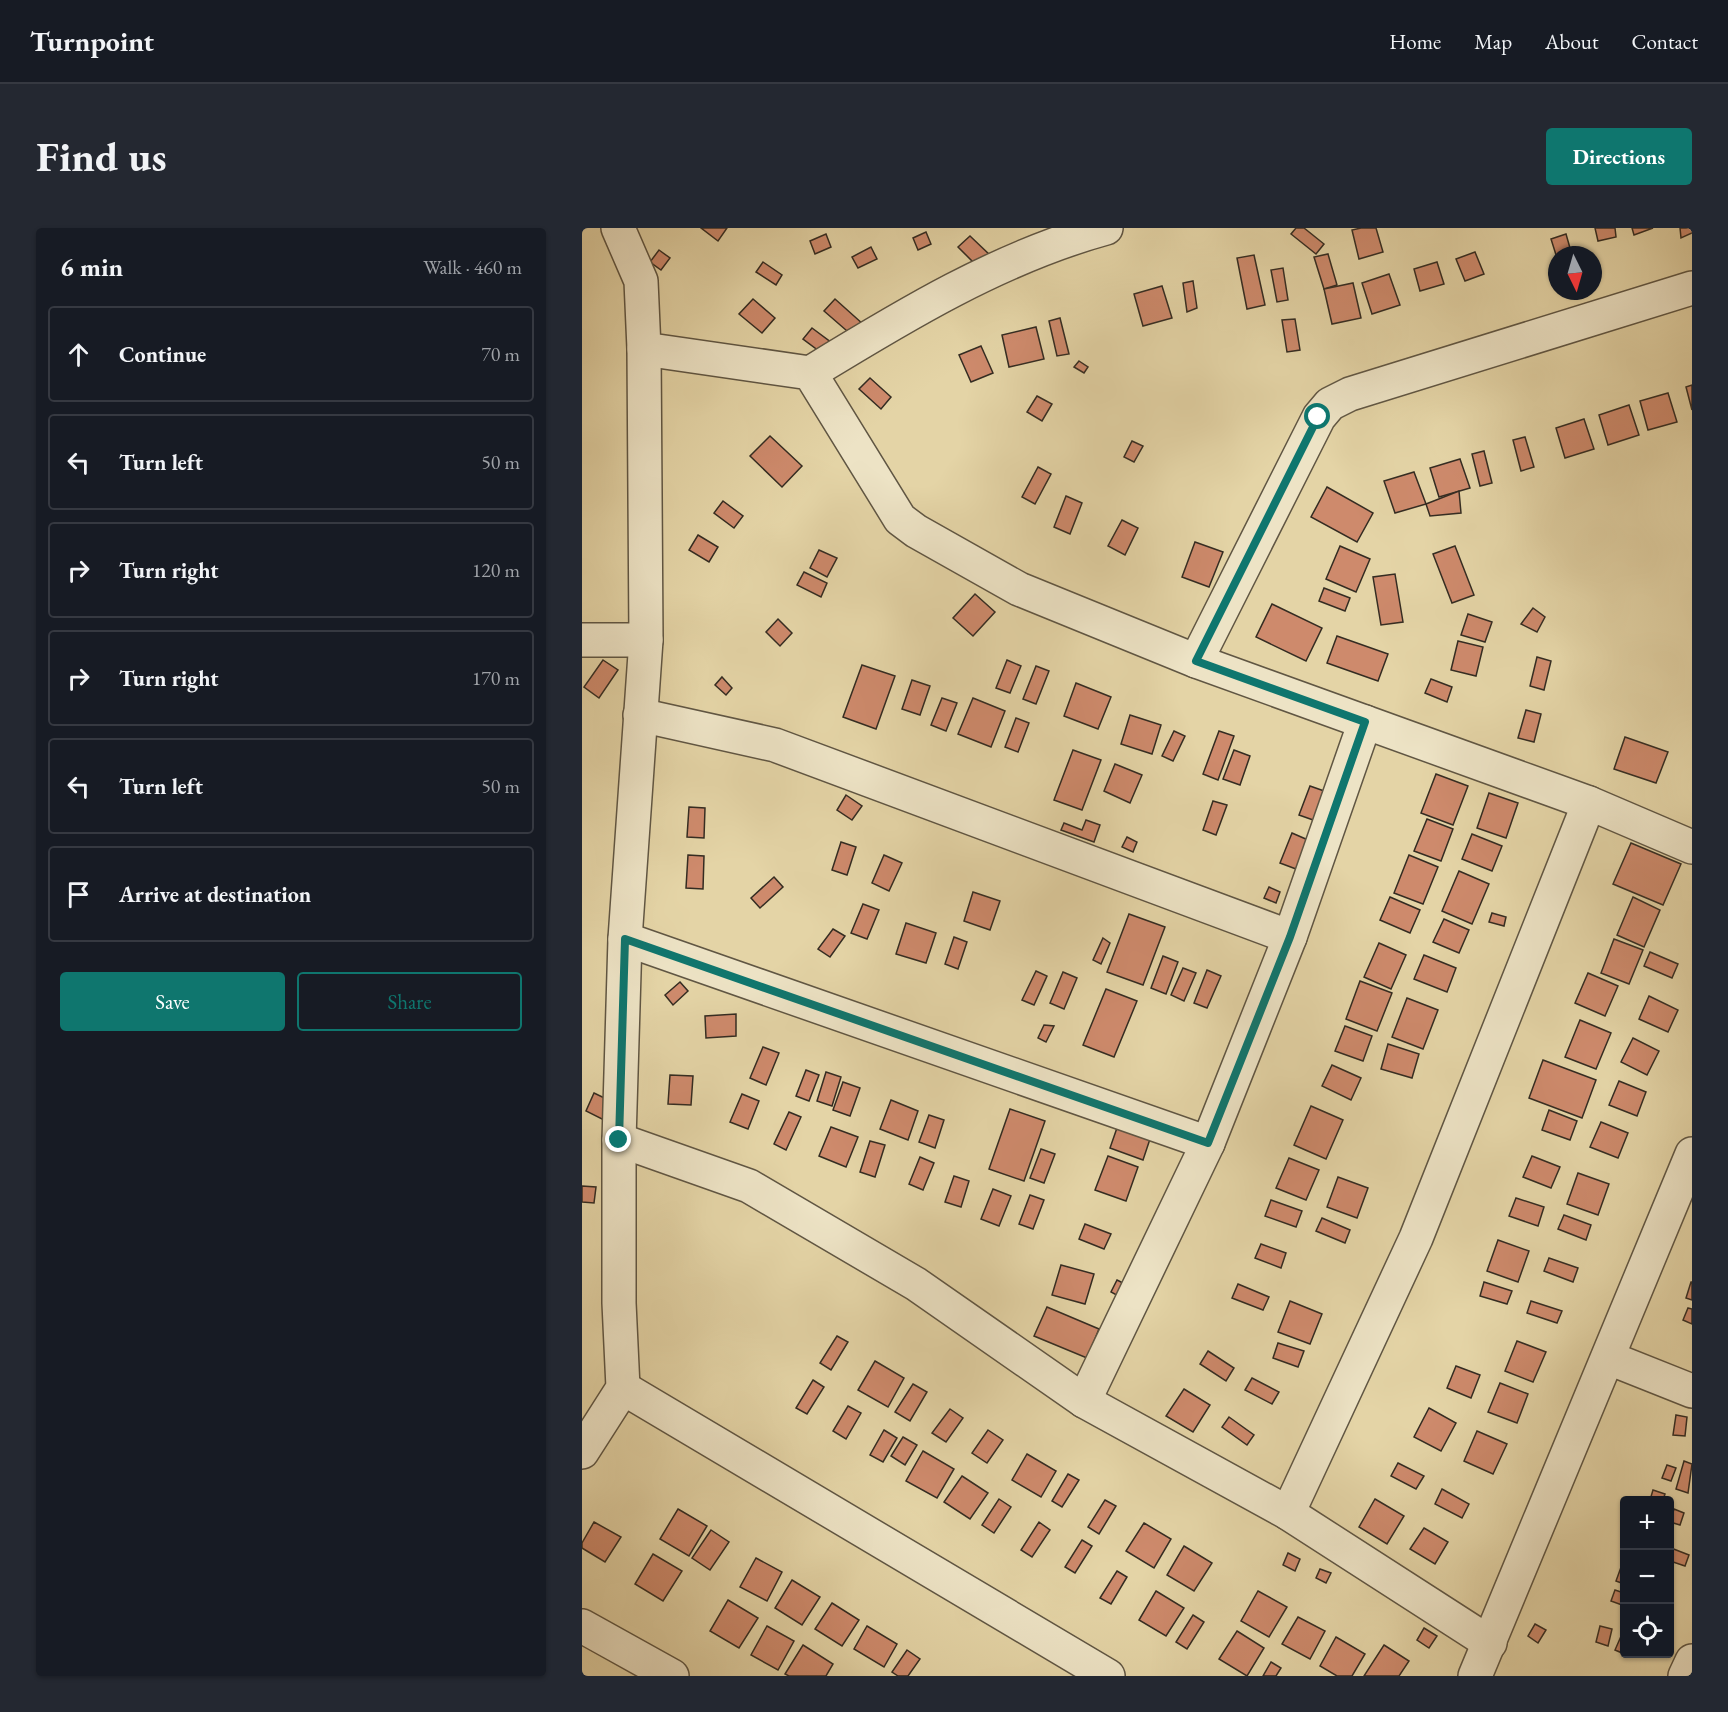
<!DOCTYPE html>
<meta charset="utf-8">
<style>
body{margin:0;font-family:"EB Garamond",serif;background:#242831;color:#f1f3f6}
.controls{position:absolute;right:18px;bottom:18px;display:grid;overflow:hidden;border-radius:6px;box-shadow:0 2px 4px #0004}
.controls button{width:54px;height:54px;display:grid;place-items:center;padding:0;border:0;border-bottom:2px solid #363941;background:#171b24;color:#f1f3f6;font:30px sans-serif}
.compass{position:absolute;left:966px;top:18px;width:54px;height:54px;border-radius:50%;background:#171b24;box-shadow:0 2px 4px #0004;rotate:175deg}
.stop{position:absolute;width:18px;height:18px;margin:-14px;border:4px solid #0f766e;border-radius:50%;background:#fff}
.stop.end{background:#0f766e;border-color:#fff;box-shadow:0 2px 6px #0008}
.list{margin:0;padding:0;list-style:none}
h2{display:flex;justify-content:space-between;align-items:center;height:78px;margin:0;padding:0 24px;font-size:26px}
h2 small{font-size:20px;font-weight:400;color:#9ea1a6}
.list li{display:grid;grid-template-columns:39px 1fr auto;gap:18px;align-items:center;box-sizing:border-box;height:96px;margin:0 12px 12px;padding:0 12px;border:2px solid #363941;border-radius:6px}
.list b{display:block;font-size:22px;white-space:nowrap}
.list em{font-size:20px;font-style:normal;color:#9ea1a6}
.actions{display:flex;gap:12px;padding:18px 24px}
.actions a{flex:1;padding:14px 0;border:2px solid #0f766e;border-radius:6px;text-align:center;font-size:21px;color:#0f766e}
.actions .main{background:#0f766e;color:#fff}
.icon{flex:none;width:33px;height:33px;fill:none;stroke:currentColor;stroke-width:2;stroke-linecap:round;stroke-linejoin:round}
.map{position:relative;flex:none;width:1110px;height:1448px;overflow:hidden;border-radius:6px}
header{display:flex;align-items:center;gap:36px;box-sizing:border-box;height:84px;padding:0 30px;background:#171b24;border-bottom:2px solid #363941}
header strong{font-size:28px}
nav{display:flex;gap:33px;margin-inline-start:auto;font-size:21px}
.intro{display:flex;align-items:center;justify-content:space-between;box-sizing:border-box;height:144px;padding:0 36px}
h1{margin:0;font-size:42px}
.button{padding:15px 27px;border-radius:6px;background:#0f766e;color:#fff;font-size:21px;font-weight:700}
main{display:flex;gap:36px;padding:0 36px}
aside{flex:1;background:#171b24;border-radius:6px;box-shadow:0 2px 4px #0004}
.map>svg:first-child{display:block}
</style>
<header>
<strong>Turnpoint</strong>
<nav><a>Home</a><a>Map</a><a>About</a><a>Contact</a></nav>
</header>
<div class="intro"><h1>Find us</h1><a class="button">Directions</a></div>
<main>
<aside>
<h2>6 min<small>Walk · 460 m</small></h2>
<ul class="list">
<li><svg class="icon" aria-label="ahead" viewBox="0 0 24 24"><path d="M12 20V5M6 11l6-6 6 6"/></svg><div><b>Continue</b></div><em>70 m</em></li>
<li><svg class="icon" aria-label="left" viewBox="0 0 24 24"><path d="M17 20v-9H6M10 6l-5 5 5 5"/></svg><div><b>Turn left</b></div><em>50 m</em></li>
<li><svg class="icon" aria-label="right" viewBox="0 0 24 24"><path d="M7 20v-9h11M14 6l5 5-5 5"/></svg><div><b>Turn right</b></div><em>120 m</em></li>
<li><svg class="icon" aria-label="right" viewBox="0 0 24 24"><path d="M7 20v-9h11M14 6l5 5-5 5"/></svg><div><b>Turn right</b></div><em>170 m</em></li>
<li><svg class="icon" aria-label="left" viewBox="0 0 24 24"><path d="M17 20v-9H6M10 6l-5 5 5 5"/></svg><div><b>Turn left</b></div><em>50 m</em></li>
<li><svg class="icon" aria-label="arrive" viewBox="0 0 24 24"><path d="M6 21V4h12l-3 4 3 4H6"/></svg><div><b>Arrive at destination</b></div></li>
</ul>
<div class="actions"><a class="main">Save</a><a>Share</a></div>
</aside>
<div class="map">
<svg width="1110" height="1448" viewBox="0 0 1110 1448">
<rect width="100%" height="100%" fill="#e4d4a6"/>
<filter id="stains"><feTurbulence type="fractalNoise" baseFrequency=".00333" numOctaves="4"/><feColorMatrix values="0 0 0 0 .2 0 0 0 0 .09 0 0 0 0 .02 0 0 0 .5 -.17"/></filter>
<radialGradient id="worn" r=".72"><stop offset=".6" stop-color="#630" stop-opacity="0"/><stop offset="1" stop-color="#630" stop-opacity=".3"/></radialGradient>
<g fill="#ce8a6c" stroke="#342c22" stroke-width="1.5">
<polygon points="119,0 145,0 136,13"/>
<polygon points="714,0 722,0 742,16 734,26 709,6"/>
<polygon points="779,0 794,0 801,24 777,31 770,2"/>
<polygon points="1013,0 1033,0 1034,9 1016,13"/>
<polygon points="1050,0 1071,0 1052,7"/>
<polygon points="1098,0 1110,0 1110,5 1099,10"/>
<polygon points="344,4 349,16 336,22 331,10"/>
<polygon points="244,6 249,19 233,26 228,13"/>
<polygon points="984,6 990,27 975,27 975,30 969,11"/>
<polygon points="388,8 409,28 397,40 376,19"/>
<polygon points="289,19 295,31 276,40 270,29"/>
<polygon points="77,22 88,30 79,42 68,34"/>
<polygon points="893,24 902,46 883,53 874,31"/>
<polygon points="746,26 755,57 742,61 732,29"/>
<polygon points="672,27 683,77 665,81 655,30"/>
<polygon points="181,34 200,47 194,57 174,44"/>
<polygon points="855,34 862,56 838,63 832,41"/>
<polygon points="701,40 706,72 695,74 689,42"/>
<polygon points="807,46 818,77 790,86 780,55"/>
<polygon points="611,53 615,80 605,84 601,55"/>
<polygon points="771,55 779,90 750,96 742,61"/>
<polygon points="580,58 590,90 561,98 552,66"/>
<polygon points="171,71 193,90 180,105 157,86"/>
<polygon points="253,71 282,97 272,109 242,83"/>
<polygon points="478,90 487,126 475,128 467,93"/>
<polygon points="713,91 718,122 705,124 700,92"/>
<polygon points="454,99 462,131 427,139 420,107"/>
<polygon points="230,100 250,115 241,126 221,111"/>
<polygon points="399,118 411,145 389,154 377,127"/>
<polygon points="497,133 506,139 502,145 492,139"/>
<polygon points="288,150 309,169 299,181 277,161"/>
<polygon points="1110,157 1110,182 1104,159"/>
<polygon points="1086,165 1095,194 1066,202 1058,173"/>
<polygon points="455,168 470,176 460,193 445,184"/>
<polygon points="1047,177 1057,207 1026,217 1017,187"/>
<polygon points="1002,191 1012,221 983,230 974,200"/>
<polygon points="188,208 220,238 200,259 168,228"/>
<polygon points="943,209 952,239 939,243 931,212"/>
<polygon points="550,213 561,218 552,234 542,229"/>
<polygon points="902,223 910,255 898,258 890,226"/>
<polygon points="878,231 888,260 857,269 848,240"/>
<polygon points="456,239 469,246 453,276 440,269"/>
<polygon points="832,244 844,276 813,285 802,253"/>
<polygon points="745,259 791,285 775,314 729,289"/>
<polygon points="877,263 879,285 848,288 844,276"/>
<polygon points="484,268 500,275 488,306 472,299"/>
<polygon points="141,273 161,288 152,300 132,285"/>
<polygon points="540,292 556,300 543,327 526,318"/>
<polygon points="116,307 136,319 127,334 107,322"/>
<polygon points="613,314 641,324 627,359 600,349"/>
<polygon points="758,318 788,331 774,364 744,351"/>
<polygon points="873,318 892,367 870,375 851,326"/>
<polygon points="237,322 255,330 245,349 228,340"/>
<polygon points="222,344 245,355 239,369 215,357"/>
<polygon points="813,346 821,394 799,397 791,349"/>
<polygon points="742,360 768,370 763,383 737,373"/>
<polygon points="393,366 413,384 391,408 371,390"/>
<polygon points="690,376 740,400 724,433 674,409"/>
<polygon points="951,380 963,389 955,404 939,396"/>
<polygon points="886,386 910,394 903,414 879,407"/>
<polygon points="196,391 210,405 198,418 184,404"/>
<polygon points="755,408 806,426 796,453 745,435"/>
<polygon points="876,413 901,419 894,448 869,442"/>
<polygon points="955,429 969,433 962,462 948,458"/>
<polygon points="21,432 36,442 17,470 2,459"/>
<polygon points="425,432 439,438 428,465 414,460"/>
<polygon points="280,437 313,448 294,501 261,489"/>
<polygon points="454,438 467,443 454,476 441,471"/>
<polygon points="140,449 150,460 144,467 133,457"/>
<polygon points="849,451 870,459 865,474 843,465"/>
<polygon points="330,452 348,458 338,487 320,481"/>
<polygon points="494,455 529,469 516,501 482,488"/>
<polygon points="360,470 375,475 364,503 349,497"/>
<polygon points="391,470 423,483 409,519 376,506"/>
<polygon points="944,482 959,486 952,514 936,510"/>
<polygon points="548,487 579,497 570,526 539,516"/>
<polygon points="434,490 447,495 436,524 423,519"/>
<polygon points="592,503 603,508 591,533 580,528"/>
<polygon points="637,503 652,508 636,552 621,546"/>
<polygon points="1043,509 1086,524 1074,555 1032,541"/>
<polygon points="491,522 519,532 500,582 472,572"/>
<polygon points="652,522 668,528 658,557 641,551"/>
<polygon points="533,536 560,547 548,575 522,563"/>
<polygon points="854,546 886,558 871,597 839,585"/>
<polygon points="728,558 745,564 734,593 717,587"/>
<polygon points="907,565 936,575 924,610 895,600"/>
<polygon points="264,567 280,578 270,592 255,582"/>
<polygon points="631,573 645,577 634,607 621,602"/>
<polygon points="107,579 123,580 122,610 105,609"/>
<polygon points="845,591 871,601 859,633 832,623"/>
<polygon points="504,592 518,597 512,614 479,602 482,595 500,602"/>
<polygon points="710,605 726,612 714,641 698,635"/>
<polygon points="890,606 920,618 910,643 880,631"/>
<polygon points="545,609 555,614 551,624 540,619"/>
<polygon points="259,614 274,619 265,647 250,642"/>
<polygon points="1049,615 1099,636 1081,677 1031,656"/>
<polygon points="106,627 122,628 121,661 104,660"/>
<polygon points="302,627 320,635 307,663 290,655"/>
<polygon points="827,627 856,639 841,676 812,665"/>
<polygon points="877,643 907,656 890,696 860,683"/>
<polygon points="192,649 201,659 178,680 169,670"/>
<polygon points="687,659 698,664 694,675 682,670"/>
<polygon points="391,664 418,673 408,702 382,693"/>
<polygon points="808,669 838,682 828,705 798,692"/>
<polygon points="1051,669 1078,682 1062,719 1035,707"/>
<polygon points="281,676 297,682 285,711 269,705"/>
<polygon points="910,685 924,689 922,698 907,694"/>
<polygon points="547,686 583,699 561,757 525,744"/>
<polygon points="862,691 887,702 877,725 851,714"/>
<polygon points="324,695 354,705 344,735 314,726"/>
<polygon points="251,701 263,708 248,729 236,721"/>
<polygon points="372,709 385,714 376,741 363,736"/>
<polygon points="521,710 528,715 519,736 511,732"/>
<polygon points="1032,711 1061,722 1047,756 1019,745"/>
<polygon points="797,715 824,727 809,761 782,749"/>
<polygon points="1068,724 1096,736 1090,750 1062,738"/>
<polygon points="842,727 874,740 865,764 832,751"/>
<polygon points="581,728 596,734 584,766 569,760"/>
<polygon points="601,740 614,745 602,773 589,767"/>
<polygon points="625,742 639,748 625,780 612,775"/>
<polygon points="454,743 465,748 452,777 440,772"/>
<polygon points="481,744 495,750 482,781 468,775"/>
<polygon points="1006,745 1036,758 1023,788 993,775"/>
<polygon points="778,753 810,765 795,803 764,791"/>
<polygon points="98,754 106,763 91,777 83,767"/>
<polygon points="524,761 555,773 532,829 501,817"/>
<polygon points="1067,768 1096,782 1086,804 1057,791"/>
<polygon points="825,770 856,782 841,821 810,809"/>
<polygon points="154,786 154,808 124,810 123,788"/>
<polygon points="998,792 1029,805 1014,841 983,829"/>
<polygon points="462,797 472,798 464,814 456,810"/>
<polygon points="763,798 790,808 781,833 753,823"/>
<polygon points="1051,810 1077,823 1065,847 1039,834"/>
<polygon points="806,816 837,826 830,850 799,841"/>
<polygon points="181,819 197,825 184,857 168,850"/>
<polygon points="961,832 1014,852 1000,890 947,870"/>
<polygon points="750,837 779,850 769,872 740,858"/>
<polygon points="224,842 237,847 227,873 214,868"/>
<polygon points="244,844 259,849 250,878 235,873"/>
<polygon points="88,847 111,848 109,877 86,876"/>
<polygon points="1037,853 1064,864 1055,888 1027,877"/>
<polygon points="261,854 278,860 268,888 251,882"/>
<polygon points="12,865 35,876 26,894 4,883"/>
<polygon points="160,866 177,873 166,901 148,894"/>
<polygon points="309,872 336,883 326,912 298,901"/>
<polygon points="729,878 761,892 744,931 712,917"/>
<polygon points="428,881 463,893 442,953 407,941"/>
<polygon points="967,882 995,893 988,912 960,902"/>
<polygon points="207,884 219,889 204,922 192,916"/>
<polygon points="347,887 362,892 353,920 337,914"/>
<polygon points="1019,894 1046,905 1036,930 1008,919"/>
<polygon points="536,897 569,908 561,932 528,920"/>
<polygon points="249,899 276,909 264,939 237,928"/>
<polygon points="288,913 303,917 293,949 278,944"/>
<polygon points="459,921 473,926 462,955 448,950"/>
<polygon points="526,928 556,939 544,973 513,962"/>
<polygon points="950,928 978,939 969,960 941,949"/>
<polygon points="338,929 352,935 341,962 327,956"/>
<polygon points="707,930 737,942 724,972 694,960"/>
<polygon points="996,945 1027,956 1016,987 985,976"/>
<polygon points="372,948 387,953 379,979 363,974"/>
<polygon points="756,949 786,960 775,990 745,979"/>
<polygon points="0,958 14,959 12,975 0,974"/>
<polygon points="411,961 429,968 417,998 399,991"/>
<polygon points="448,967 462,972 451,1001 437,996"/>
<polygon points="934,970 962,979 956,998 927,988"/>
<polygon points="689,972 720,983 714,999 683,988"/>
<polygon points="982,987 1009,997 1004,1012 976,1001"/>
<polygon points="740,990 768,1002 763,1015 734,1003"/>
<polygon points="503,996 529,1006 522,1021 497,1011"/>
<polygon points="916,1012 947,1023 936,1054 905,1043"/>
<polygon points="679,1016 704,1025 699,1040 673,1030"/>
<polygon points="967,1030 996,1040 991,1054 962,1043"/>
<polygon points="479,1037 512,1046 503,1076 470,1067"/>
<polygon points="535,1052 547,1058 540,1070 529,1064"/>
<polygon points="902,1054 930,1063 925,1076 898,1068"/>
<polygon points="1109,1054 1110,1054 1110,1072 1104,1070"/>
<polygon points="656,1056 687,1069 681,1082 650,1070"/>
<polygon points="708,1073 740,1086 728,1116 696,1104"/>
<polygon points="949,1073 980,1083 975,1095 945,1085"/>
<polygon points="465,1079 517,1101 505,1130 452,1108"/>
<polygon points="1106,1080 1110,1081 1110,1096 1101,1092"/>
<polygon points="255,1108 266,1114 249,1142 238,1135"/>
<polygon points="935,1113 964,1124 951,1154 923,1143"/>
<polygon points="696,1115 722,1123 716,1139 691,1130"/>
<polygon points="626,1123 652,1140 644,1153 618,1136"/>
<polygon points="293,1133 322,1150 306,1179 276,1162"/>
<polygon points="874,1138 898,1147 889,1170 865,1160"/>
<polygon points="670,1150 697,1164 690,1176 663,1162"/>
<polygon points="231,1152 242,1159 225,1186 214,1180"/>
<polygon points="918,1155 946,1166 935,1195 906,1184"/>
<polygon points="331,1156 345,1164 328,1193 313,1184"/>
<polygon points="602,1161 628,1177 611,1204 584,1188"/>
<polygon points="266,1178 279,1185 264,1211 251,1203"/>
<polygon points="847,1180 874,1195 859,1223 832,1209"/>
<polygon points="368,1181 381,1190 364,1214 350,1205"/>
<polygon points="1094,1187 1105,1189 1103,1208 1091,1207"/>
<polygon points="647,1189 672,1207 665,1217 640,1199"/>
<polygon points="302,1202 315,1210 301,1234 288,1227"/>
<polygon points="406,1202 421,1212 405,1235 390,1225"/>
<polygon points="895,1203 925,1216 911,1246 882,1233"/>
<polygon points="321,1209 335,1217 323,1237 309,1228"/>
<polygon points="341,1223 372,1241 355,1270 324,1253"/>
<polygon points="445,1226 474,1243 459,1269 430,1252"/>
<polygon points="1102,1233 1110,1236 1106,1265 1094,1261"/>
<polygon points="816,1235 842,1248 834,1261 809,1248"/>
<polygon points="1085,1237 1094,1240 1089,1253 1080,1250"/>
<polygon points="486,1246 497,1252 480,1279 470,1273"/>
<polygon points="380,1248 406,1265 388,1291 362,1274"/>
<polygon points="860,1261 887,1276 880,1290 853,1276"/>
<polygon points="1071,1262 1083,1266 1081,1272 1068,1272"/>
<polygon points="417,1271 429,1279 412,1305 400,1297"/>
<polygon points="793,1271 822,1288 805,1316 777,1299"/>
<polygon points="523,1272 534,1278 517,1306 506,1299"/>
<polygon points="96,1281 125,1298 107,1328 78,1311"/>
<polygon points="1092,1281 1102,1285 1098,1297 1088,1294"/>
<polygon points="12,1294 39,1309 23,1334 0,1320 0,1315"/>
<polygon points="457,1294 468,1302 450,1329 439,1322"/>
<polygon points="562,1295 589,1311 572,1340 544,1323"/>
<polygon points="842,1300 866,1314 853,1336 828,1321"/>
<polygon points="129,1302 147,1314 128,1342 110,1330"/>
<polygon points="500,1312 510,1318 493,1345 483,1339"/>
<polygon points="602,1318 630,1335 612,1363 585,1347"/>
<polygon points="1089,1320 1107,1327 1103,1338 1088,1333"/>
<polygon points="706,1325 718,1331 713,1343 701,1337"/>
<polygon points="71,1326 100,1343 81,1373 53,1356"/>
<polygon points="174,1330 200,1344 185,1373 158,1359"/>
<polygon points="1042,1331 1042,1356 1034,1353"/>
<polygon points="738,1341 749,1345 744,1355 734,1350"/>
<polygon points="535,1343 545,1349 529,1376 518,1370"/>
<polygon points="210,1352 238,1369 220,1397 193,1380"/>
<polygon points="1033,1362 1042,1365 1040,1377 1029,1373"/>
<polygon points="574,1363 602,1380 584,1408 557,1392"/>
<polygon points="676,1363 705,1379 687,1409 659,1393"/>
<polygon points="146,1372 176,1390 157,1420 128,1403"/>
<polygon points="250,1375 277,1392 260,1418 233,1401"/>
<polygon points="611,1387 622,1394 605,1421 594,1414"/>
<polygon points="716,1389 743,1403 728,1431 700,1416"/>
<polygon points="953,1396 964,1402 956,1415 946,1408"/>
<polygon points="185,1398 212,1413 196,1442 169,1427"/>
<polygon points="285,1398 315,1416 302,1439 272,1421"/>
<polygon points="1018,1398 1030,1401 1026,1418 1014,1414"/>
<polygon points="842,1400 855,1408 847,1420 835,1412"/>
<polygon points="655,1403 682,1420 665,1448 637,1431"/>
<polygon points="1040,1406 1042,1408 1042,1426 1046,1426 1045,1427 1033,1422"/>
<polygon points="754,1409 783,1426 770,1448 755,1448 738,1438"/>
<polygon points="221,1417 251,1436 244,1448 207,1448 203,1446"/>
<polygon points="802,1417 827,1433 817,1448 782,1448"/>
<polygon points="325,1422 338,1431 326,1448 316,1448 310,1444"/>
<polygon points="689,1434 699,1440 694,1448 681,1448"/>
</g>
<g fill="none" stroke-linecap="round" stroke-linejoin="round">
<defs>
<g id="minor">
<polyline points="36,0 59,53 62,121 228,145 318,291 334,303 437,361 614,433 1007,575 1110,619"/>
<path d="M228,145C321,88 418,29 524,0"/>
<polyline points="0,412 64,412"/>
<polyline points="614,433 737,189 748,176 768,166 1110,60"/>
<polyline points="58,487 193,517 708,709"/>
<polyline points="43,711 626,915"/>
<polyline points="37,912 167,958 334,1056 502,1173 706,1285 908,1415"/>
<polyline points="1027,1130 1110,1163"/>
<polyline points="41,1160 526,1448"/>
<polyline points="502,1173 626,915 708,709 783,494"/>
<polyline points="0,1224 41,1160 37,1075 37,912 43,711 64,412 62,121"/>
<polyline points="706,1285 834,1010 1007,575"/>
<polyline points="0,1398 90,1448"/>
<polyline points="893,1448 1110,926"/>
<polyline points="1103,1448 1110,1433"/>
</g>
</defs>
<use href="#minor" stroke="#605643" stroke-width="36"/>
<use href="#minor" stroke="#ede3c5" stroke-width="33"/>
</g>
<g fill="none" stroke-linecap="round" stroke-linejoin="round">
<polyline stroke="#0f766e" stroke-width="8" points="37,912 43,711 626,915 708,709 783,494 614,433 736,189"/>
</g>
<rect width="100%" height="100%" filter="url(#stains)"/>
<rect width="100%" height="100%" fill="url(#worn)"/>
</svg>
<div class="controls">
<button>+</button>
<button>−</button>
<button><svg class="icon" aria-label="locate" viewBox="0 0 24 24"><circle cx="12" cy="12" r="6"/><path d="M12 2v4M12 18v4M2 12h4M18 12h4"/></svg></button>
</div>
<svg class="compass" viewBox="-18 -18 36 36"><path d="M0-13l5 13h-10z" fill="#e53935"/><path d="M0 13l5-13h-10z" fill="#9ea1a6"/></svg>
<div class="stop" style="left:736px;top:189px"></div>
<div class="stop end" style="left:37px;top:912px"></div>
</div>
</main>
